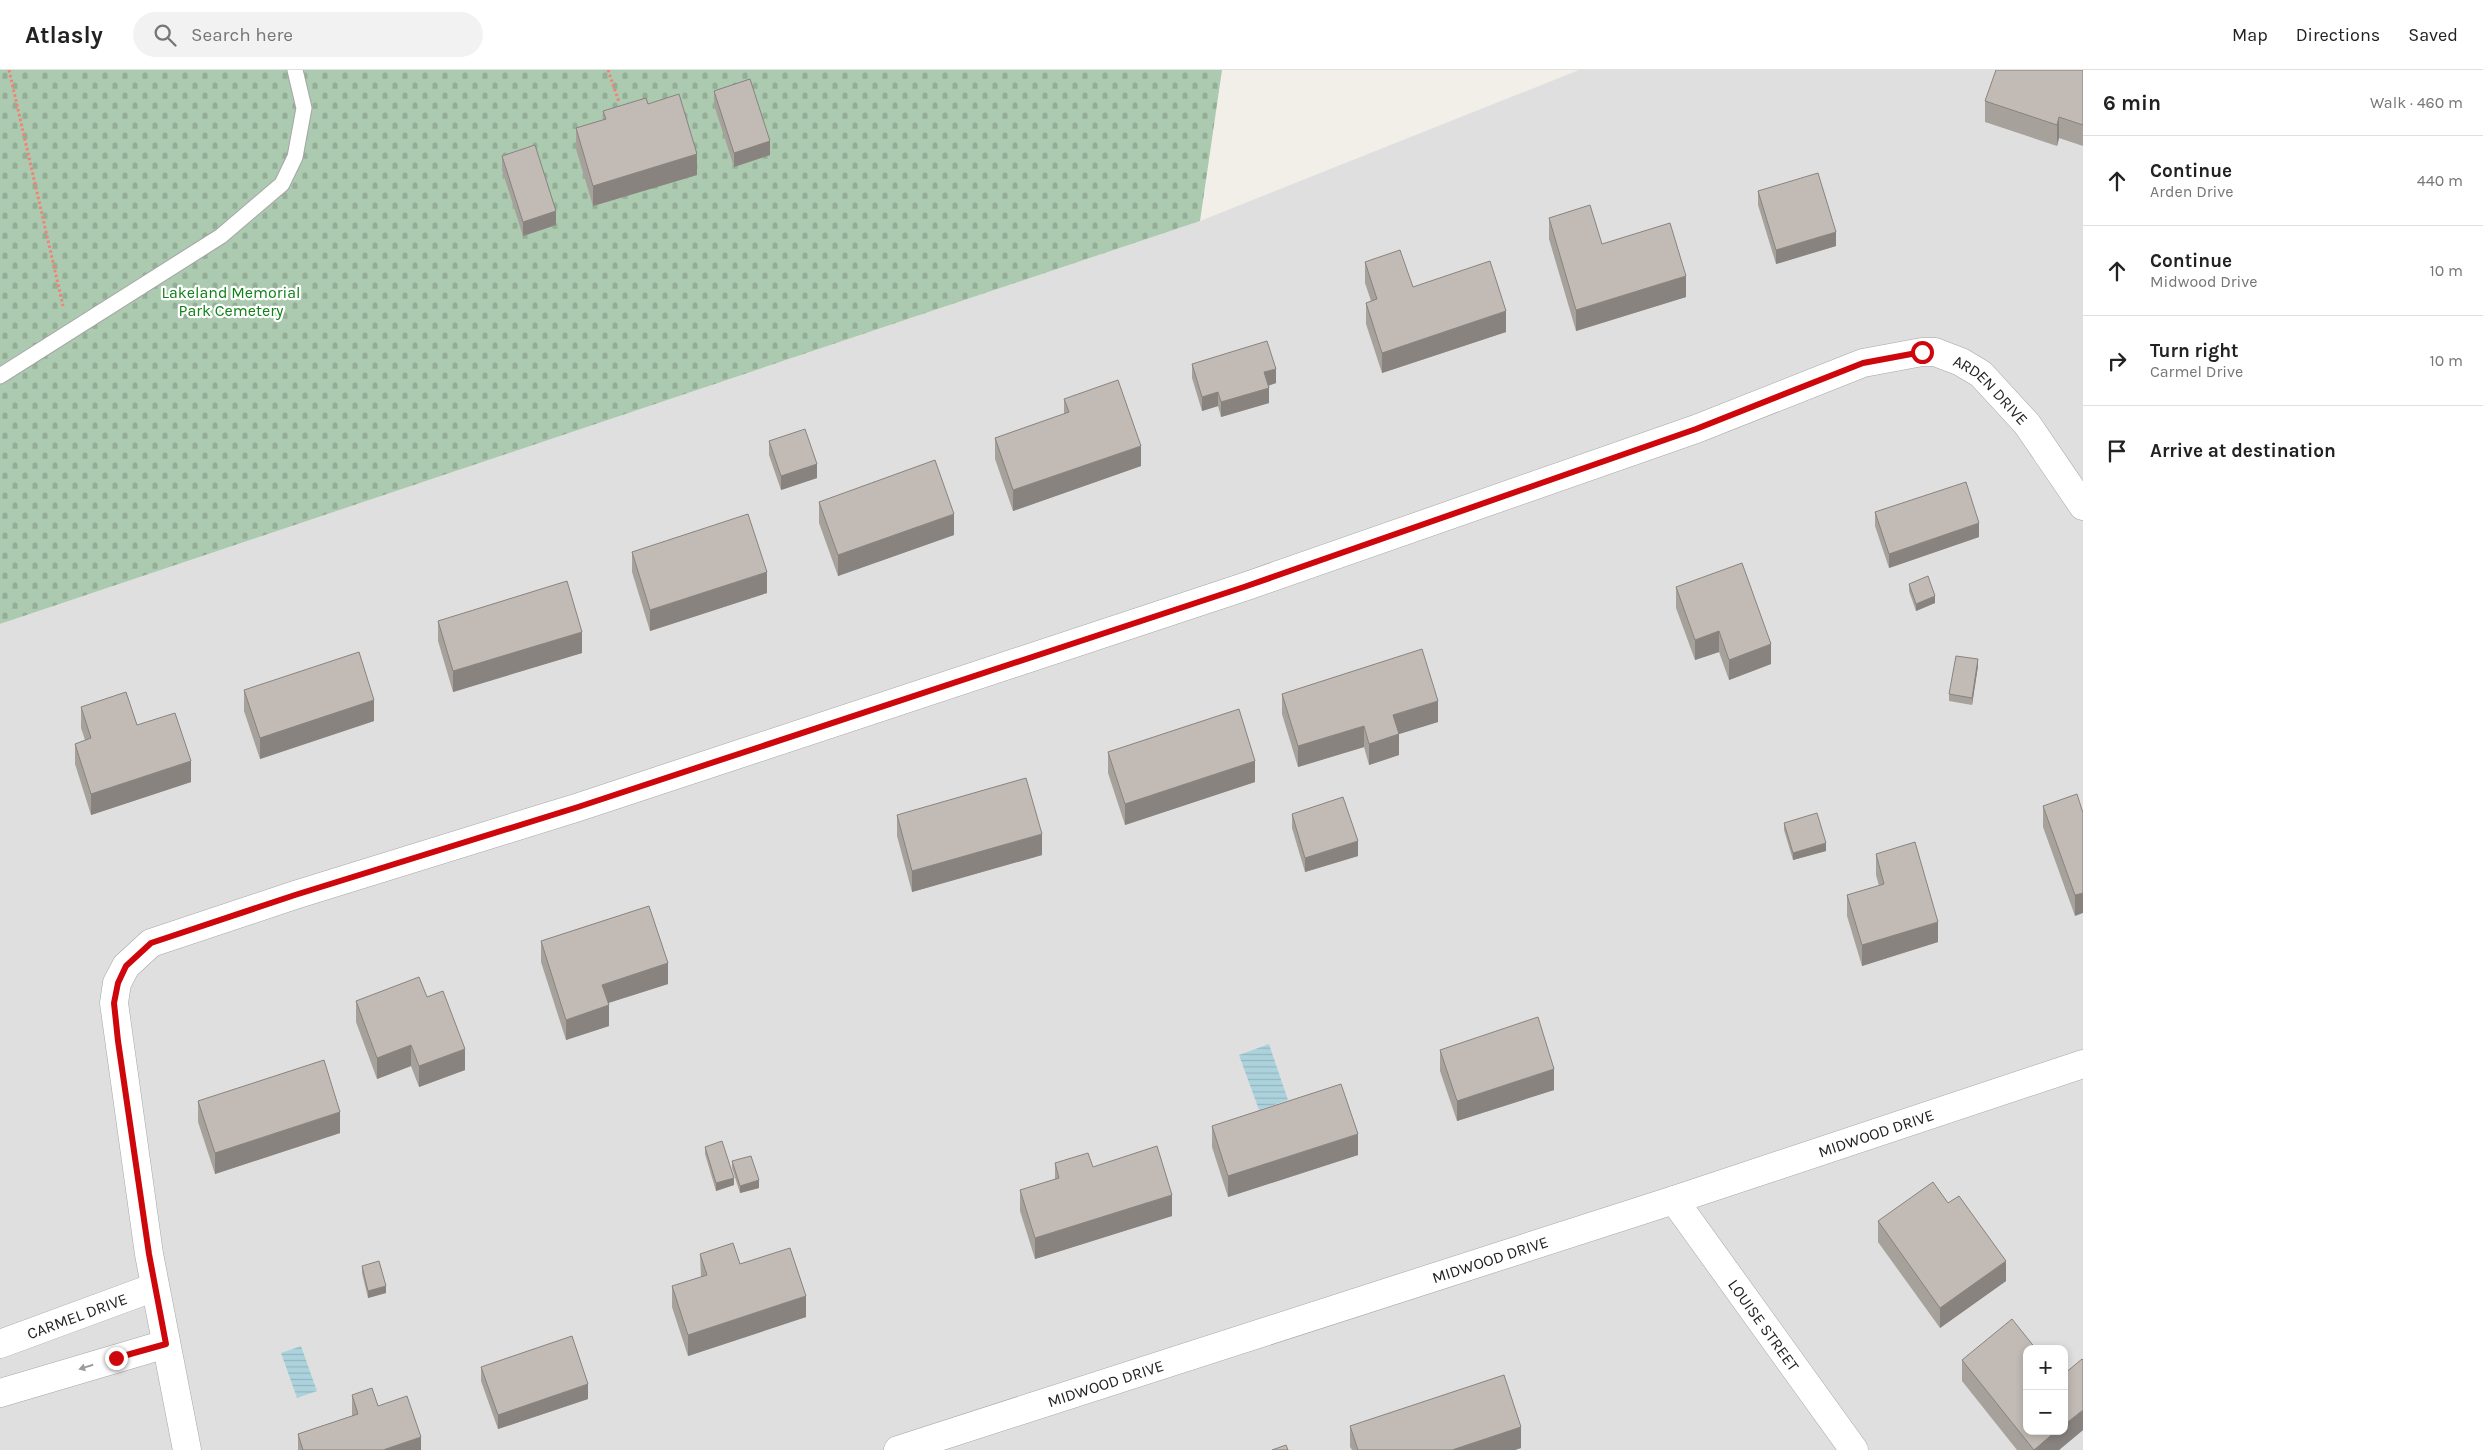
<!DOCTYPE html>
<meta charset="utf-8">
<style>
body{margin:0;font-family:Karla,sans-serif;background:#f2f2f2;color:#222}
.controls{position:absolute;right:15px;bottom:15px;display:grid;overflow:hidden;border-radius:10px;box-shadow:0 2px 8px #0003}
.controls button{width:45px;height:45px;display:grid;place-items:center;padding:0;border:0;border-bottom:1px solid #e0e0e0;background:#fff;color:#222;font:25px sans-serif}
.stop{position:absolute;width:15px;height:15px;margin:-11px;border:4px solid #cd070b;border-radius:50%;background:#fff}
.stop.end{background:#cd070b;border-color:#fff;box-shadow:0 1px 5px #0008}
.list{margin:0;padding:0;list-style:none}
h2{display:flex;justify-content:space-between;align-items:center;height:65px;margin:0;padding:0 20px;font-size:21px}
h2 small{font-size:16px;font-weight:400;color:#767676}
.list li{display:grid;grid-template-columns:32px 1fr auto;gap:15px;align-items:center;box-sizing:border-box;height:90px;padding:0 20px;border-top:1px solid #e0e0e0}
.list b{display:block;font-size:19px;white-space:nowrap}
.list p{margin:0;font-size:16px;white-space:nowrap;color:#767676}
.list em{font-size:16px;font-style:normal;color:#767676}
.icon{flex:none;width:28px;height:28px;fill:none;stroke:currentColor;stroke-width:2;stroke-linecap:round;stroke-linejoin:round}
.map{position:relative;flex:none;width:2083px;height:1380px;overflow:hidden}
header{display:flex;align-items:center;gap:30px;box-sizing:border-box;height:70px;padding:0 25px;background:#fff;border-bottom:1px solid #e0e0e0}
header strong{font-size:24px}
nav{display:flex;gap:28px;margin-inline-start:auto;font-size:18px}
.search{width:350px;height:45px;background:#f2f2f2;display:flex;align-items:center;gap:12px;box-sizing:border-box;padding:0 18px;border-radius:28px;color:#767676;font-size:19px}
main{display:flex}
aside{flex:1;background:#fff}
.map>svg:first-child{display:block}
</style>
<header>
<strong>Atlasly</strong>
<div class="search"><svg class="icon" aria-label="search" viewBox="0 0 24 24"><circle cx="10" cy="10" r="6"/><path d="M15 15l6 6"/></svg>Search here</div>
<nav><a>Map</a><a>Directions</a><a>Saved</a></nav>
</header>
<main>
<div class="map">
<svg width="2083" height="1380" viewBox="0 0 2083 1380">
<defs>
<pattern id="cemetery-stones" width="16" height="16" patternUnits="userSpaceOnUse" patternTransform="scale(1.25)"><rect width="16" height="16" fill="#abcaaf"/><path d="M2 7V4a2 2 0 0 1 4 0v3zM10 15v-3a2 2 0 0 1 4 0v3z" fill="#93ad96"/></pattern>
<pattern id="water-rules" width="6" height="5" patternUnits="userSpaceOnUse" patternTransform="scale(1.25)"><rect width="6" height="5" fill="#acd3dd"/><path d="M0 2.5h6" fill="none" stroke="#94b5bd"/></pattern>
</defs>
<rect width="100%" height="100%" fill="#f2efe9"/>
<path fill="#e0dfdf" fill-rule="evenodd" d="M1579,0H2083V1380H0V554L1200,151ZM2027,1279H2064V1361H2027Z"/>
<polygon fill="url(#cemetery-stones)" points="0,0 1222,0 1200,151 0,554"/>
<g fill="url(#water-rules)">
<polygon points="1269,974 1288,1030 1259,1040 1239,985"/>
<polygon points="301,1276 317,1321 297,1328 281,1283"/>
</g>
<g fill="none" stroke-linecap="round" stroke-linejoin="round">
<defs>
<polyline id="service" points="0,306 221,166 282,114 295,87 304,38 295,0"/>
<g id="minor">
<path id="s1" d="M1674,1130L1854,1380"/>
<path id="s2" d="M0,1274L155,1217"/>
<polyline points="0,1323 166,1274"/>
<path id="s3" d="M187,1380L149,1184L114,933L117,913L126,896L151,873L295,825L579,737L1244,517L1696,359L1863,293L1922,282H1935L1961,292L1981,304L2027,354L2083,436"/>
<path id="s4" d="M898,1380L1674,1130L2083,994"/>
</g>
</defs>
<use href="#service" stroke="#a6a6a6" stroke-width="17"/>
<use href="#minor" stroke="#a6a6a6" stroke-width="29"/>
<g stroke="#f68076" stroke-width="3" stroke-dasharray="2.5 2.5" stroke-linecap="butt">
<polyline points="9,0 63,236"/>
<polyline points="608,0 619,32"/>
</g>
<use href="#service" stroke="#fff" stroke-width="15"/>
<use href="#minor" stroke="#fff" stroke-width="28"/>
</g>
<g fill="#a7a19c">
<polygon points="2083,0 2083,76 2059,68 2057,76 1985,52 1985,31"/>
<polygon points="714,21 770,85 734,97 714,35"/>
<polygon points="648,34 697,105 593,136 576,79 576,58 603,50 603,41"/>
<polygon points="502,86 556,155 523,166 502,100"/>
<polygon points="1758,121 1836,176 1776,194 1758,135"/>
<polygon points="1549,148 1602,174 1686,227 1576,261 1549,169"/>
<polygon points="1365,192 1413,217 1506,262 1382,303 1366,254 1366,233 1371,231 1365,213"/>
<polygon points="1192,294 1276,313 1268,316 1269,333 1221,347 1218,336 1202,341 1192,308"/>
<polygon points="1064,329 1141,396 1013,441 995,389 995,368 1064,344"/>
<polygon points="769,371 817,408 781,420 769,385"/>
<polygon points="819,432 954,465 838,506 819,453"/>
<polygon points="1875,442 1979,467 1889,498 1875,456"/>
<polygon points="632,482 767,523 650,561 632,502"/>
<polygon points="1909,514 1935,533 1916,541 1909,521"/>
<polygon points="1676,517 1771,594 1729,610 1719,582 1695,590 1676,538"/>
<polygon points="438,551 582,583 453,622 438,571"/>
<polygon points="1978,596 1972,635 1949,631 1949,624"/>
<polygon points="244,620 374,651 260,689 244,641"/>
<polygon points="1282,624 1438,652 1398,664 1399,685 1369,695 1364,677 1298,697 1282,644"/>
<polygon points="81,637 137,655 191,712 91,745 75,694 75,674 85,670 81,658"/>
<polygon points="1108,682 1255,712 1125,755 1108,703"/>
<polygon points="2077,724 2075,846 2043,757 2043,736"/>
<polygon points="1292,744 1358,786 1305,802 1292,758"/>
<polygon points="897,745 1042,785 912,822 897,766"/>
<polygon points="1784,753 1826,781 1793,790 1784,760"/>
<polygon points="1876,784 1938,872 1862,896 1847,846 1847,825 1879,816 1876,805"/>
<polygon points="541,871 668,914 608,933 609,956 566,970 541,892"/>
<polygon points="427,927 465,1000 419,1017 411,996 377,1009 356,952 356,931"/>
<polygon points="1440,980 1554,1020 1457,1051 1440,1001"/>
<polygon points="198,1031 340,1063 215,1104 198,1052"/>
<polygon points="1212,1056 1358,1085 1228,1127 1212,1077"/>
<polygon points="705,1077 734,1115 716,1121 705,1084"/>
<polygon points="732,1091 759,1118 740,1123 732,1098"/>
<polygon points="1055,1093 1093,1097 1172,1146 1035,1189 1020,1141 1020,1120 1055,1109"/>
<polygon points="1878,1151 2006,1211 1940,1258 1878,1172"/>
<polygon points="700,1184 740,1194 806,1247 688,1286 672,1237 672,1216 701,1207"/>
<polygon points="362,1196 386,1223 368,1228 362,1203"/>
<polygon points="1962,1290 2083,1360 2059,1380 2017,1380 1962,1311"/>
<polygon points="481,1297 588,1329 498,1359 481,1311"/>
<polygon points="352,1325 378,1336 421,1380 298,1380 298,1364 352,1346"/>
<polygon points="1350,1356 1521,1378 1515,1380 1352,1380 1350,1377"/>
</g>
<g fill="#88837f">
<polygon points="2059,47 2059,68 2057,76 2057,55"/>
<polygon points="770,71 770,85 734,97 734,83"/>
<polygon points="697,84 697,105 593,136 593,116"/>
<polygon points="556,141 556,155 523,166 523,152"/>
<polygon points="1836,162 1836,176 1776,194 1776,180"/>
<polygon points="1686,206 1686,227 1576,261 1576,240"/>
<polygon points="1506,241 1506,262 1382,303 1382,283"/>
<polygon points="1276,299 1276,313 1264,317 1264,302"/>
<polygon points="1269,318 1269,333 1221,347 1221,332"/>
<polygon points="1218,322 1218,336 1202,341 1202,327"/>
<polygon points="1141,376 1141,396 1013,441 1013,420"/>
<polygon points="817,394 817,408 781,420 781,406"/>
<polygon points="954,444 954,465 838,506 838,485"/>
<polygon points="1979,453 1979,467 1889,498 1889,484"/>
<polygon points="767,502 767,523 650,561 650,540"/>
<polygon points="1935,526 1935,533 1916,541 1916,534"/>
<polygon points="1719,561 1719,582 1695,590 1695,570"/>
<polygon points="582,562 582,583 453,622 453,601"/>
<polygon points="1771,574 1771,594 1729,610 1729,590"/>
<polygon points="1978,589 1978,596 1972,635 1972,628"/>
<polygon points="374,630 374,651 260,689 260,668"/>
<polygon points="1438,631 1438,652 1393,666 1393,645"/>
<polygon points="1364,656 1364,677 1298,697 1298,676"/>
<polygon points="1399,664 1399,685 1369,695 1369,674"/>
<polygon points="191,691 191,712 91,745 91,724"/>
<polygon points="1255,691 1255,712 1125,755 1125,734"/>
<polygon points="1042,764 1042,785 912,822 912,801"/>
<polygon points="1358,771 1358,786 1305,802 1305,788"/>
<polygon points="1826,773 1826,781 1793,790 1793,783"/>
<polygon points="2083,823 2083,843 2075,846 2075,825"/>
<polygon points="1938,852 1938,872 1862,896 1862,875"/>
<polygon points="668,893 668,914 602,935 602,915"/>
<polygon points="609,935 609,956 566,970 566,950"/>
<polygon points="411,975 411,996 377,1009 377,988"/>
<polygon points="465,979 465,1000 419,1017 419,996"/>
<polygon points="1554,999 1554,1020 1457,1051 1457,1031"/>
<polygon points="340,1042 340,1063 215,1104 215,1083"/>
<polygon points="1358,1064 1358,1085 1228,1127 1228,1106"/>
<polygon points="734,1108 734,1115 716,1121 716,1113"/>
<polygon points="759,1110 759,1118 740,1123 740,1116"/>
<polygon points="1172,1125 1172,1146 1035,1189 1035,1168"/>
<polygon points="2006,1191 2006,1211 1940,1258 1940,1238"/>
<polygon points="386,1216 386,1223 368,1228 368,1221"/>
<polygon points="806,1226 806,1247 688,1286 688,1265"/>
<polygon points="588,1314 588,1329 498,1359 498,1345"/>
<polygon points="2083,1340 2083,1360 2059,1380 2034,1380 2056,1361 2064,1361 2064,1355"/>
<polygon points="1521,1357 1521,1378 1515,1380 1452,1380"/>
<polygon points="421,1367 421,1380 383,1380"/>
</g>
<g fill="#c2bbb5" stroke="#88837f">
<polygon points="1996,0 2083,0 2083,55 2059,47 2057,55 1985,31"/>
<polygon points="750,9 770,71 734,83 714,21"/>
<polygon points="679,24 697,84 593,116 576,58 606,49 603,41 646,28 648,34"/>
<polygon points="535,75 556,141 523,152 502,86"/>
<polygon points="1818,103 1836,162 1776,180 1758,121"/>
<polygon points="1590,135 1602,174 1670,153 1686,206 1576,240 1549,148"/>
<polygon points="1400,180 1413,217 1490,191 1506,241 1382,283 1366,233 1377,229 1365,192"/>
<polygon points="1267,271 1276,299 1264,302 1269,318 1221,332 1218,322 1202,327 1192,294"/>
<polygon points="1118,310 1141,376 1013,420 995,368 1069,342 1064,329"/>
<polygon points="805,359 817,394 781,406 769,371"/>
<polygon points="935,390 954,444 838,485 819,432"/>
<polygon points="1966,412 1979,453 1889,484 1875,442"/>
<polygon points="748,444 767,502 650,540 632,482"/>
<polygon points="1742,493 1771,574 1729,590 1719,561 1695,570 1676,517"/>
<polygon points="1928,506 1935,526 1916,534 1909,514"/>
<polygon points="567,511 582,562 453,601 438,551"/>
<polygon points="1422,579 1438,631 1393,645 1399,664 1369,674 1364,656 1298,676 1282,624"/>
<polygon points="359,582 374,630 260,668 244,620"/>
<polygon points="1956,586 1978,589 1972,628 1949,624"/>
<polygon points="126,622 137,655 175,643 191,691 91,724 75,674 91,668 81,637"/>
<polygon points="1239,639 1255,691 1125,734 1108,682"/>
<polygon points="1026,708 1042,764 912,801 897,745"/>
<polygon points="2077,724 2083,743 2083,823 2075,825 2043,736"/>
<polygon points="1343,727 1358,771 1305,788 1292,744"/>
<polygon points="1817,743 1826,773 1793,783 1784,753"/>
<polygon points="1915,772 1938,852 1862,875 1847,825 1884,814 1876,784"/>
<polygon points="649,836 668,893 602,915 609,935 566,950 541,871"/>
<polygon points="419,907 427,927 443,921 465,979 419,996 411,975 377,988 356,931"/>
<polygon points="1538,947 1554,999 1457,1031 1440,980"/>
<polygon points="324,990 340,1042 215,1083 198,1031"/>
<polygon points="1341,1014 1358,1064 1228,1106 1212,1056"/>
<polygon points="722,1071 734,1108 716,1113 705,1077"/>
<polygon points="1157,1076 1172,1125 1035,1168 1020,1120 1059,1108 1055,1093 1088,1083 1093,1097"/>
<polygon points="751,1086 759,1110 740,1116 732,1091"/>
<polygon points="1933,1112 1948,1133 1959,1126 2006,1191 1940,1238 1878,1151"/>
<polygon points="733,1173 740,1194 790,1178 806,1226 688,1265 672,1216 707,1205 700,1184"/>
<polygon points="379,1191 386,1216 368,1221 362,1196"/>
<polygon points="2012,1249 2036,1279 2027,1279 2027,1361 2056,1361 2034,1380 1962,1290"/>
<polygon points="572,1266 588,1314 498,1345 481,1297"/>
<polygon points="2082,1289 2083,1290 2083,1340 2064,1355 2064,1304"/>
<polygon points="1504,1305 1521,1357 1452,1380 1358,1380 1350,1356"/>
<polygon points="372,1318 378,1336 407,1326 421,1367 383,1380 303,1380 298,1364 358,1344 352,1325"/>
<polygon points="1286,1375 1288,1380 1272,1380"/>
</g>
<defs><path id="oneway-solid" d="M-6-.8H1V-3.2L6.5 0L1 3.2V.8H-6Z" transform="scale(1.25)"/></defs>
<use fill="#9c9c9c" href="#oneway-solid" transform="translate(86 1297) rotate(163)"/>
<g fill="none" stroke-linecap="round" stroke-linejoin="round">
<polyline stroke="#cd070b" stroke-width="6" points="116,1288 166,1274 149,1184 118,971 114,933 118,913 126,896 151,873 295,825 578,737 1244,517 1696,359 1863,293 1922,282"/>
</g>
<g text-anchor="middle" stroke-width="4.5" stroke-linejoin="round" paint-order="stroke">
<g font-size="16" fill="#108017" stroke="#fff">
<text x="231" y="228">Lakeland Memorial<tspan x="231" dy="18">Park Cemetery</tspan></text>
</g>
<g font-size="16" fill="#222" stroke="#fff">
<text dy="6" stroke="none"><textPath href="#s3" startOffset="2476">ARDEN DRIVE</textPath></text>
<text dy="6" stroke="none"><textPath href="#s4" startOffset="1028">MIDWOOD DRIVE</textPath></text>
<text dy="6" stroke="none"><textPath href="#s4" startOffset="622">MIDWOOD DRIVE</textPath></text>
<text dy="6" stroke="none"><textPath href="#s2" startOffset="82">CARMEL DRIVE</textPath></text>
<text dy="6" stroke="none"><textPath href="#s1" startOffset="154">LOUISE STREET</textPath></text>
<text dy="6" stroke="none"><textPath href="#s4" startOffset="218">MIDWOOD DRIVE</textPath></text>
</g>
</g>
</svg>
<div class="controls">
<button>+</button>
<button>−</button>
</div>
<div class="stop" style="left:1922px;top:282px"></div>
<div class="stop end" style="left:116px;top:1288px"></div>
</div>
<aside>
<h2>6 min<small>Walk · 460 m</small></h2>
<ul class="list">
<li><svg class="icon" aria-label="ahead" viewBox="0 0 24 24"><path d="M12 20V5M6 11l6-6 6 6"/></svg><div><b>Continue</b><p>Arden Drive</p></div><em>440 m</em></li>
<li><svg class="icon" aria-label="ahead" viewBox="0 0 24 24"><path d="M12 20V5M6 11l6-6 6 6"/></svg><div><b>Continue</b><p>Midwood Drive</p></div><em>10 m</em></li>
<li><svg class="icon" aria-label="right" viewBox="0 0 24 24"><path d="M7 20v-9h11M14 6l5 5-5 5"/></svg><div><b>Turn right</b><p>Carmel Drive</p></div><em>10 m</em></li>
<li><svg class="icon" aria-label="arrive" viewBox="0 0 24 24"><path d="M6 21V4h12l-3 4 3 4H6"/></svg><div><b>Arrive at destination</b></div></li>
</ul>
</aside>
</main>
